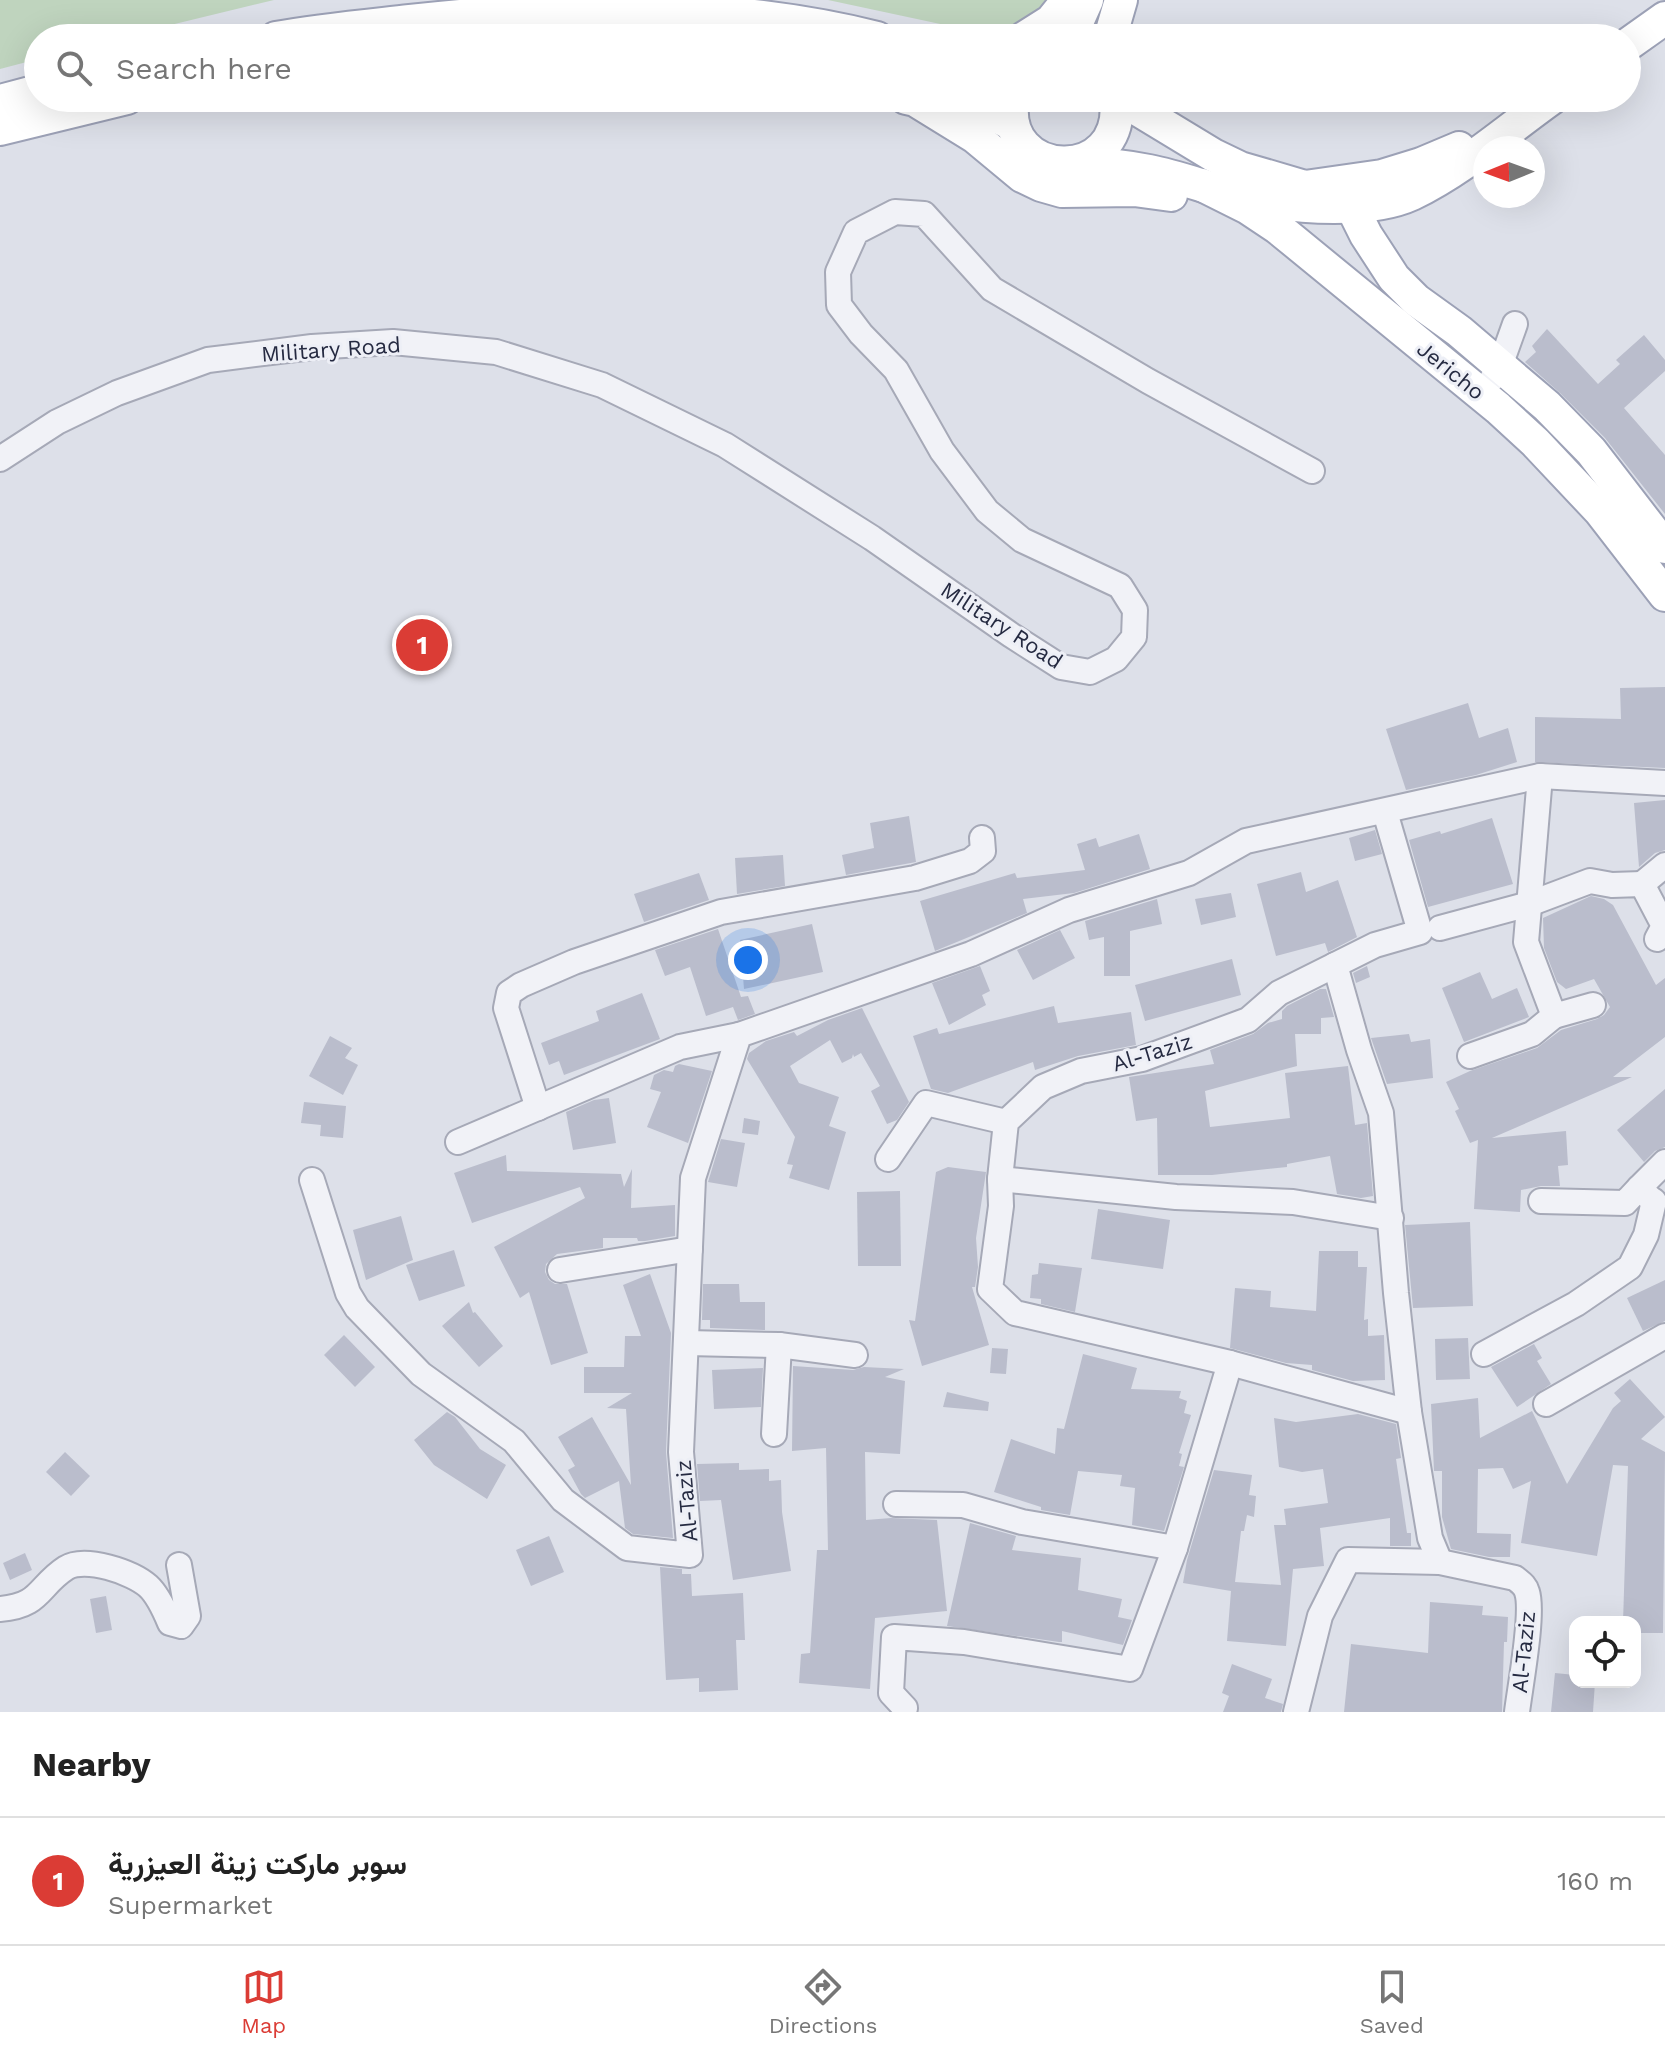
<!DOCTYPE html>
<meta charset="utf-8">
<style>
body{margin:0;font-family:"Work Sans",Vazirmatn,sans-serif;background:#f6f6f6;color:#222}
.controls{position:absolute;right:24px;bottom:24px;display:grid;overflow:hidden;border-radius:16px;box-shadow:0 8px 32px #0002}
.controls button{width:72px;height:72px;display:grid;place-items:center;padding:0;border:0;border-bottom:2px solid #e0e0e0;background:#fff;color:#222;font:40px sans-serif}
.compass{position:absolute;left:1473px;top:136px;width:72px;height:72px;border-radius:50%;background:#fff;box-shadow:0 8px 32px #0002;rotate:269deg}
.you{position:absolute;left:748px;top:960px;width:28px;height:28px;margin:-20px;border:6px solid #fff;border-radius:50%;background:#1a73e8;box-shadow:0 0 0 12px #1a73e833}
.badge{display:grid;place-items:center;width:52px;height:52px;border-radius:50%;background:#db3c35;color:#fff;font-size:26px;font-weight:700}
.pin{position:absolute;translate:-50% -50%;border:4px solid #fff;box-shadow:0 2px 8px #0006}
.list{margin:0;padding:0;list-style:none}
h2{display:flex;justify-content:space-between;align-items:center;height:104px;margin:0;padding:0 32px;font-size:34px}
h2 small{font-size:26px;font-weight:400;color:#767676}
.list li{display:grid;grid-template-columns:52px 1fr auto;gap:24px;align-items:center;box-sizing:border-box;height:128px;padding:0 32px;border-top:2px solid #e0e0e0}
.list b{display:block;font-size:30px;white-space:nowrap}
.list p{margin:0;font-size:26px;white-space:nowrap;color:#767676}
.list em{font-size:26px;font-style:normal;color:#767676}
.icon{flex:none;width:44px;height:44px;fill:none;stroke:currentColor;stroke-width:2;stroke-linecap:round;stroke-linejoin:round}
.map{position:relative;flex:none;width:1665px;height:1712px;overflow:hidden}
.search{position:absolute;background:#fff;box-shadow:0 8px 32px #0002;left:24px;right:24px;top:24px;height:88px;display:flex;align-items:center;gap:20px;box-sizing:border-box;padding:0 28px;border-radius:44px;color:#767676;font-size:30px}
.sheet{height:232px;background:#fff}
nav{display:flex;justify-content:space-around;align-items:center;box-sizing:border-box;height:112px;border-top:2px solid #e0e0e0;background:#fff;font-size:22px;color:#767676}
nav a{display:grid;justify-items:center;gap:4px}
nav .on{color:#db3c35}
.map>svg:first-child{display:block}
</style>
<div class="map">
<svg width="1665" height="1712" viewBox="0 0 1665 1712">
<rect width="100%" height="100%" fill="#dde0e9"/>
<g fill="#bfd4be">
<polygon points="0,0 274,0 117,38 38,38 38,59 0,69"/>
<polygon points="828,0 1050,0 1027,22 1004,31 973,31"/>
</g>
<g fill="#babdcc">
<polygon points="1547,329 1598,384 1620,364 1616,360 1644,335 1665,360 1665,371 1624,408 1665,455 1665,514 1605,438 1560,393 1525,362 1536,352 1532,346"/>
<polygon points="1665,687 1665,768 1535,762 1535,717 1621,719 1620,688"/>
<polygon points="1468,703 1479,738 1508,728 1517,762 1476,775 1406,790 1386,729"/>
<polygon points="1665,800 1665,850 1655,853 1639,867 1634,803"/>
<polygon points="909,816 916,862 846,875 842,855 874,848 870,823"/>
<polygon points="1492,818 1513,884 1428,907 1409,840 1440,831 1441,834"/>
<polygon points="1375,830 1382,854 1355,861 1349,838"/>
<polygon points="1139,834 1150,869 1074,893 1023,899 1027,913 935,951 920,901 1015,873 1017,878 1085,870 1077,844 1096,838 1099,847"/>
<polygon points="783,855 785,886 737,894 735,858"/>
<polygon points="1301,872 1306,892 1338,880 1357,937 1328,952 1325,943 1276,956 1257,884"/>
<polygon points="699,873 709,900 644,922 634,894"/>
<polygon points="1231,893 1236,917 1201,925 1195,899"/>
<polygon points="1591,896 1604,899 1613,905 1656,985 1665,978 1665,1037 1613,1077 1632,1077 1492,1138 1566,1131 1568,1165 1558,1166 1560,1186 1541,1186 1521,1190 1520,1212 1474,1209 1478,1140 1470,1143 1455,1111 1459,1109 1446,1082 1470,1071 1537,1048 1561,1030 1597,1019 1604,1015 1610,1007 1594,979 1566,989 1557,982 1544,948 1543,918"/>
<polygon points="1157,899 1162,924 1130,931 1130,976 1104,976 1104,937 1089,940 1085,921"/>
<polygon points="812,924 823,972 744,989 740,940"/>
<polygon points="718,929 741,997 748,996 755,1014 738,1020 733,1007 706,1016 690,967 665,976 655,950"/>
<polygon points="1060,930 1075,958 1033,980 1017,950"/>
<polygon points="1232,959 1241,995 1145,1021 1135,985"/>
<polygon points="980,966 990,991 982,995 986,1005 949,1025 932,983"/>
<polygon points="1367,966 1370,977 1356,983 1353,973"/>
<polygon points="1480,972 1492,999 1517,988 1529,1017 1464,1042 1442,988"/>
<polygon points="1320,989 1326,989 1334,1017 1321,1018 1321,1034 1295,1034 1297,1066 1205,1091 1210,1127 1290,1118 1285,1073 1348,1066 1355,1125 1367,1123 1373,1196 1361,1198 1337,1194 1330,1156 1287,1164 1287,1167 1212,1175 1158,1175 1157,1118 1136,1121 1129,1077 1214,1064 1210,1050 1253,1034 1268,1023 1282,1019 1282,1011 1287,1006"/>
<polygon points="642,993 660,1039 564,1075 559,1061 549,1065 541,1043 599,1021 596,1011"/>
<polygon points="1054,1006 1058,1023 1131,1012 1136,1045 1078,1056 1035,1070 1033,1062 948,1093 931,1089 913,1036 937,1028 939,1034"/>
<polygon points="862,1008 909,1102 897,1120 887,1124 871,1091 880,1086 861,1053 854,1057 853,1054 852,1058 842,1063 830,1040 790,1066 799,1083 839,1097 829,1126 846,1132 829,1190 789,1178 793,1165 787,1164 795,1137 747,1059 749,1053 766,1041 794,1032 797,1036 828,1020"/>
<polygon points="1409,1034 1411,1042 1430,1039 1433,1078 1387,1084 1371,1038"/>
<polygon points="330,1036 352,1048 345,1058 358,1065 343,1095 309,1076"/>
<polygon points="679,1064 712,1071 688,1143 647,1127 661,1092 650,1089 654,1075 664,1070 673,1072 675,1066"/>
<polygon points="1665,1089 1665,1147 1655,1151 1644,1162 1617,1130"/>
<polygon points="609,1098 616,1143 573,1150 566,1112 594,1100"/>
<polygon points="304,1102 346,1106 343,1138 320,1136 321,1125 301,1123"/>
<polygon points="744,1118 760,1121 758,1135 742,1133"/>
<polygon points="721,1139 745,1143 737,1187 708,1182"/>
<polygon points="506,1155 507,1171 621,1174 624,1187 632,1169 631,1208 675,1205 675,1236 645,1241 638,1241 637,1238 603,1238 603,1248 557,1254 546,1264 545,1272 549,1280 555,1284 567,1284 588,1353 551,1365 529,1292 520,1298 494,1247 585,1198 580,1187 472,1223 454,1173"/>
<polygon points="948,1167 986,1172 976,1238 978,1267 975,1287 972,1287 989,1345 922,1366 909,1320 915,1321 936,1172"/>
<polygon points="900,1191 901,1266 858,1266 857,1192"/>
<polygon points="1098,1209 1170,1220 1163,1269 1091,1259"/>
<polygon points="401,1216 413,1260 366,1280 353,1230"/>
<polygon points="1470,1222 1473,1306 1413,1308 1405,1225"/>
<polygon points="454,1250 465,1286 419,1301 406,1265"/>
<polygon points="1319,1251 1358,1251 1358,1267 1367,1267 1364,1320 1368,1319 1368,1336 1384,1335 1385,1380 1353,1381 1312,1370 1312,1365 1286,1363 1230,1348 1235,1288 1271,1291 1270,1307 1316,1311"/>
<polygon points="1039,1263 1082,1268 1075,1312 1041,1304 1041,1299 1030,1298 1032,1275 1038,1274"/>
<polygon points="650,1274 671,1333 666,1452 673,1538 633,1534 625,1528 619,1481 585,1498 581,1494 568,1470 575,1466 558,1437 592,1417 631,1485 626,1409 607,1408 632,1393 584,1393 584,1367 624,1367 625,1336 641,1336 623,1285"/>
<polygon points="1665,1280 1665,1321 1643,1331 1627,1298"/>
<polygon points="703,1284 739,1284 740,1302 765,1302 765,1330 710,1328 710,1320 702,1320"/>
<polygon points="469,1302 473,1313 475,1312 503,1346 479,1367 442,1326"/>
<polygon points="344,1335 375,1367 355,1387 324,1355"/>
<polygon points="1468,1338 1470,1379 1436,1380 1435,1339"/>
<polygon points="1534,1344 1542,1358 1537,1361 1551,1384 1517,1407 1491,1367"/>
<polygon points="992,1348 1008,1349 1006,1374 990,1373"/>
<polygon points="1083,1354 1137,1368 1131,1389 1181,1391 1179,1398 1187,1401 1184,1413 1191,1415 1179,1453 1182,1454 1179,1466 1184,1467 1164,1531 1132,1525 1135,1488 1120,1486 1122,1475 1078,1471 1070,1515 1041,1510 1041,1507 994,1492 1011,1439 1055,1454 1057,1428 1064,1429"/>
<polygon points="793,1366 853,1370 864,1367 904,1369 885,1377 905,1381 900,1454 865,1452 866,1520 891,1518 937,1520 947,1611 875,1618 870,1689 799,1683 801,1654 810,1653 817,1550 828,1550 826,1448 792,1451"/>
<polygon points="763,1368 761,1407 714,1409 712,1370"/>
<polygon points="1630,1379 1665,1417 1641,1439 1665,1452 1663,1633 1635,1633 1635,1622 1623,1622 1628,1466 1613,1465 1597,1556 1521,1543 1531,1481 1513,1489 1503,1468 1478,1469 1477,1533 1511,1534 1510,1557 1489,1557 1451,1549 1442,1517 1442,1471 1434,1471 1431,1404 1478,1398 1480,1438 1532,1411 1567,1484 1613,1408 1621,1401 1614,1393"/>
<polygon points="947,1392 989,1402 988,1411 943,1407"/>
<polygon points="447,1412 455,1417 480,1449 506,1465 487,1499 434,1465 414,1440"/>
<polygon points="1358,1414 1396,1424 1401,1458 1396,1459 1407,1533 1411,1533 1411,1546 1390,1546 1390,1518 1320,1528 1324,1566 1293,1569 1286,1646 1227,1641 1231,1591 1183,1583 1187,1560 1214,1470 1252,1475 1249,1495 1256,1496 1254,1517 1247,1515 1244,1531 1241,1531 1235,1582 1281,1585 1274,1525 1286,1525 1284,1509 1328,1503 1323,1469 1302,1472 1279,1467 1274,1418 1296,1422"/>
<polygon points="65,1452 90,1476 71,1496 46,1472"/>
<polygon points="739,1463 739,1470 769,1469 769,1481 781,1480 782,1512 791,1571 733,1580 721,1500 700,1501 697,1464"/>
<polygon points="970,1523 1016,1536 1012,1550 1081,1558 1078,1590 1122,1599 1118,1617 1132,1620 1123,1645 1062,1631 1062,1642 1059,1642 947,1626"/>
<polygon points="549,1536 564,1572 531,1586 516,1550"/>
<polygon points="25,1553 32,1570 10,1580 3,1563"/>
<polygon points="660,1567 682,1569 682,1574 691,1574 692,1596 743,1593 745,1640 736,1640 738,1690 699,1692 699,1678 666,1680"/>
<polygon points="106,1596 112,1630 96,1633 90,1599"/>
<polygon points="1430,1602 1483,1606 1482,1615 1508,1617 1507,1642 1504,1642 1502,1712 1344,1712 1351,1644 1428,1653"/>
<polygon points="1232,1664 1272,1679 1265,1698 1283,1704 1281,1712 1223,1712 1229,1696 1222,1693"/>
<polygon points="1555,1673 1575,1675 1575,1682 1595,1682 1593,1712 1551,1712"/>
</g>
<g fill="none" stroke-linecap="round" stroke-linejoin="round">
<defs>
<g id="minor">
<polyline points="1492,379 1500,366 1515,324"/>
<polyline points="0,459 57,422 117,393 208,360 312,347 393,342 496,352 602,385 725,445 872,538 1011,635 1061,667 1090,672 1116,659 1134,637 1135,610 1120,586 1022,540 987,511 942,451 896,370 861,334 839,305 838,272 856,232 895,212 924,214 992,289 1148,381 1312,471"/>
<polyline points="1540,776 1526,942 1554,1016 1593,1005"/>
<polyline points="1385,812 1420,932 1375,945 1279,993 1248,1020 1142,1059 1081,1071 1043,1087 1006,1122 1000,1179 1001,1206 990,1289 1015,1313 1230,1363 1409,1412"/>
<polyline points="1642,884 1665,865"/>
<polyline points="1440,928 1529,904 1590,881 1612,885 1642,884 1664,926 1657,939"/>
<polyline points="1335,965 1359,1050 1381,1113 1396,1293 1409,1412 1430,1538 1440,1562"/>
<polyline points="1470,1056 1532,1034 1554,1016"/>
<polyline points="538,1108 506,1008 509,993 521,985 574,962 721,912 915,878 970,861 983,851 982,838"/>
<polyline points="458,1142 680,1047 739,1035"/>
<polyline points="888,1159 926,1103 1006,1122"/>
<polyline points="1000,1179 1176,1197 1293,1202 1391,1218"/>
<polyline points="312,1180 348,1293 357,1308 421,1374 514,1441 563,1500 627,1548 690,1555 681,1452 693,1178 739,1035 971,954 1069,910 1189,873 1246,841 1540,776 1665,783"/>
<polyline points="1651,1199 1639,1188 1665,1162"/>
<polyline points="1541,1201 1625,1203 1639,1188"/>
<polyline points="560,1270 690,1249"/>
<polyline points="687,1343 779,1345 855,1355"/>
<polyline points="1484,1354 1576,1304 1630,1267 1646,1235 1654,1201"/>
<polyline points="1546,1404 1665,1336"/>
<polyline points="774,1434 779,1345"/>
<polyline points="896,1504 963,1505 1022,1522 1175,1548"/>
<path d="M0,1609C41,1606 38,1586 66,1568C85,1556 132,1572 148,1586C158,1595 165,1611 170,1623L181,1626L188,1616L179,1565"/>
<polyline points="905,1708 891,1693 894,1637 964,1642 1130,1669 1175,1548 1230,1363"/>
<path d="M1296,1712L1320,1616L1348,1560L1440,1562L1515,1578C1521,1583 1525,1585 1527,1592C1534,1613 1520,1687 1517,1712"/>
</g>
<g id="major">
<path d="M276,38C320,30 365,26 410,21C564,4 726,0 877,38"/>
<polyline points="1024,38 1051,21 1068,0"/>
<polyline points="1070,38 1087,0"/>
<polyline points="1110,38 1121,0"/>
<polyline points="1627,45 1665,18"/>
<polyline points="906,98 915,100 975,137 1022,176 1041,185 1062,191 1134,190 1171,195"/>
<polyline points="955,98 987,111 1013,125"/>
<path d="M1013,98C998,181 1127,187 1116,98"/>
<polyline points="1119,98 1213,155 1240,168 1305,187 1382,176 1421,164 1459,148"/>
<polyline points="0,101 38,91"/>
<polyline points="0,129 127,98"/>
<path d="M1077,163C1101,164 1125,166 1149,171C1185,178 1219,193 1255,199C1298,208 1371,213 1412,194C1462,170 1507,130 1552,98"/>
<polyline points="1202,185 1248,208 1278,228 1498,408 1535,442 1600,511 1665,595"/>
<polyline points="1335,194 1351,205 1366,235 1394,278 1416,300 1459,331 1547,406 1591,451 1665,547"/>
</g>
</defs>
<use href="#minor" stroke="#a6a9b7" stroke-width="28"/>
<use href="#major" stroke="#9ca1b6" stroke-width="36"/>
<use href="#minor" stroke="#f1f2f7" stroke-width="24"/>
<use href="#major" stroke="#fff" stroke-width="32"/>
</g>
<g text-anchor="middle" stroke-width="6" stroke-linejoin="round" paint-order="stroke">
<g font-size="22" fill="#252a41" stroke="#edeff6">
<text transform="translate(331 349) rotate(-4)" y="8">Military Road</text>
<text transform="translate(1451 370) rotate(39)" y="8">Jericho</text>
<text transform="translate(1002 625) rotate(33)" y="8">Military Road</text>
<text transform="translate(1152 1052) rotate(-17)" y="8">Al-Taziz</text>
<text transform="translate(686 1501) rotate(-95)" y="8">Al-Taziz</text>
<text transform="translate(1523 1652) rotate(-84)" y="8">Al-Taziz</text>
</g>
</g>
</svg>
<div class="controls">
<button><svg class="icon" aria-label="locate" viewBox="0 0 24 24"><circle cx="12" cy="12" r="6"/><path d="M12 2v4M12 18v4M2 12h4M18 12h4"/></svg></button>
</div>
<svg class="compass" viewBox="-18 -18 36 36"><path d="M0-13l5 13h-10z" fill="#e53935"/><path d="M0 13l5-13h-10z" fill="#767676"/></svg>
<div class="you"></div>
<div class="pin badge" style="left:422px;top:645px">1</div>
<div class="search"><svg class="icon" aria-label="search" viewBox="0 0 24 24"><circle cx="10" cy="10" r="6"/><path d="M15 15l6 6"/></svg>Search here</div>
</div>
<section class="sheet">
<h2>Nearby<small></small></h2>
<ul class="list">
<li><span class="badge">1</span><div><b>سوبر ماركت زينة العيزرية</b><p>Supermarket</p></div><em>160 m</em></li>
</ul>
</section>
<nav>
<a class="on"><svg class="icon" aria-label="map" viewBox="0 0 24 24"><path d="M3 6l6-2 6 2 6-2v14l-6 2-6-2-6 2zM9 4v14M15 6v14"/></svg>Map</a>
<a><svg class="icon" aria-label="directions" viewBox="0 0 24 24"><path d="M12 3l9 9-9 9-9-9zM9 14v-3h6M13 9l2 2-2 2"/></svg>Directions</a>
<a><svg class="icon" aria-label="saved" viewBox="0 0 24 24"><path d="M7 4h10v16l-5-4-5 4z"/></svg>Saved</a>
</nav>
